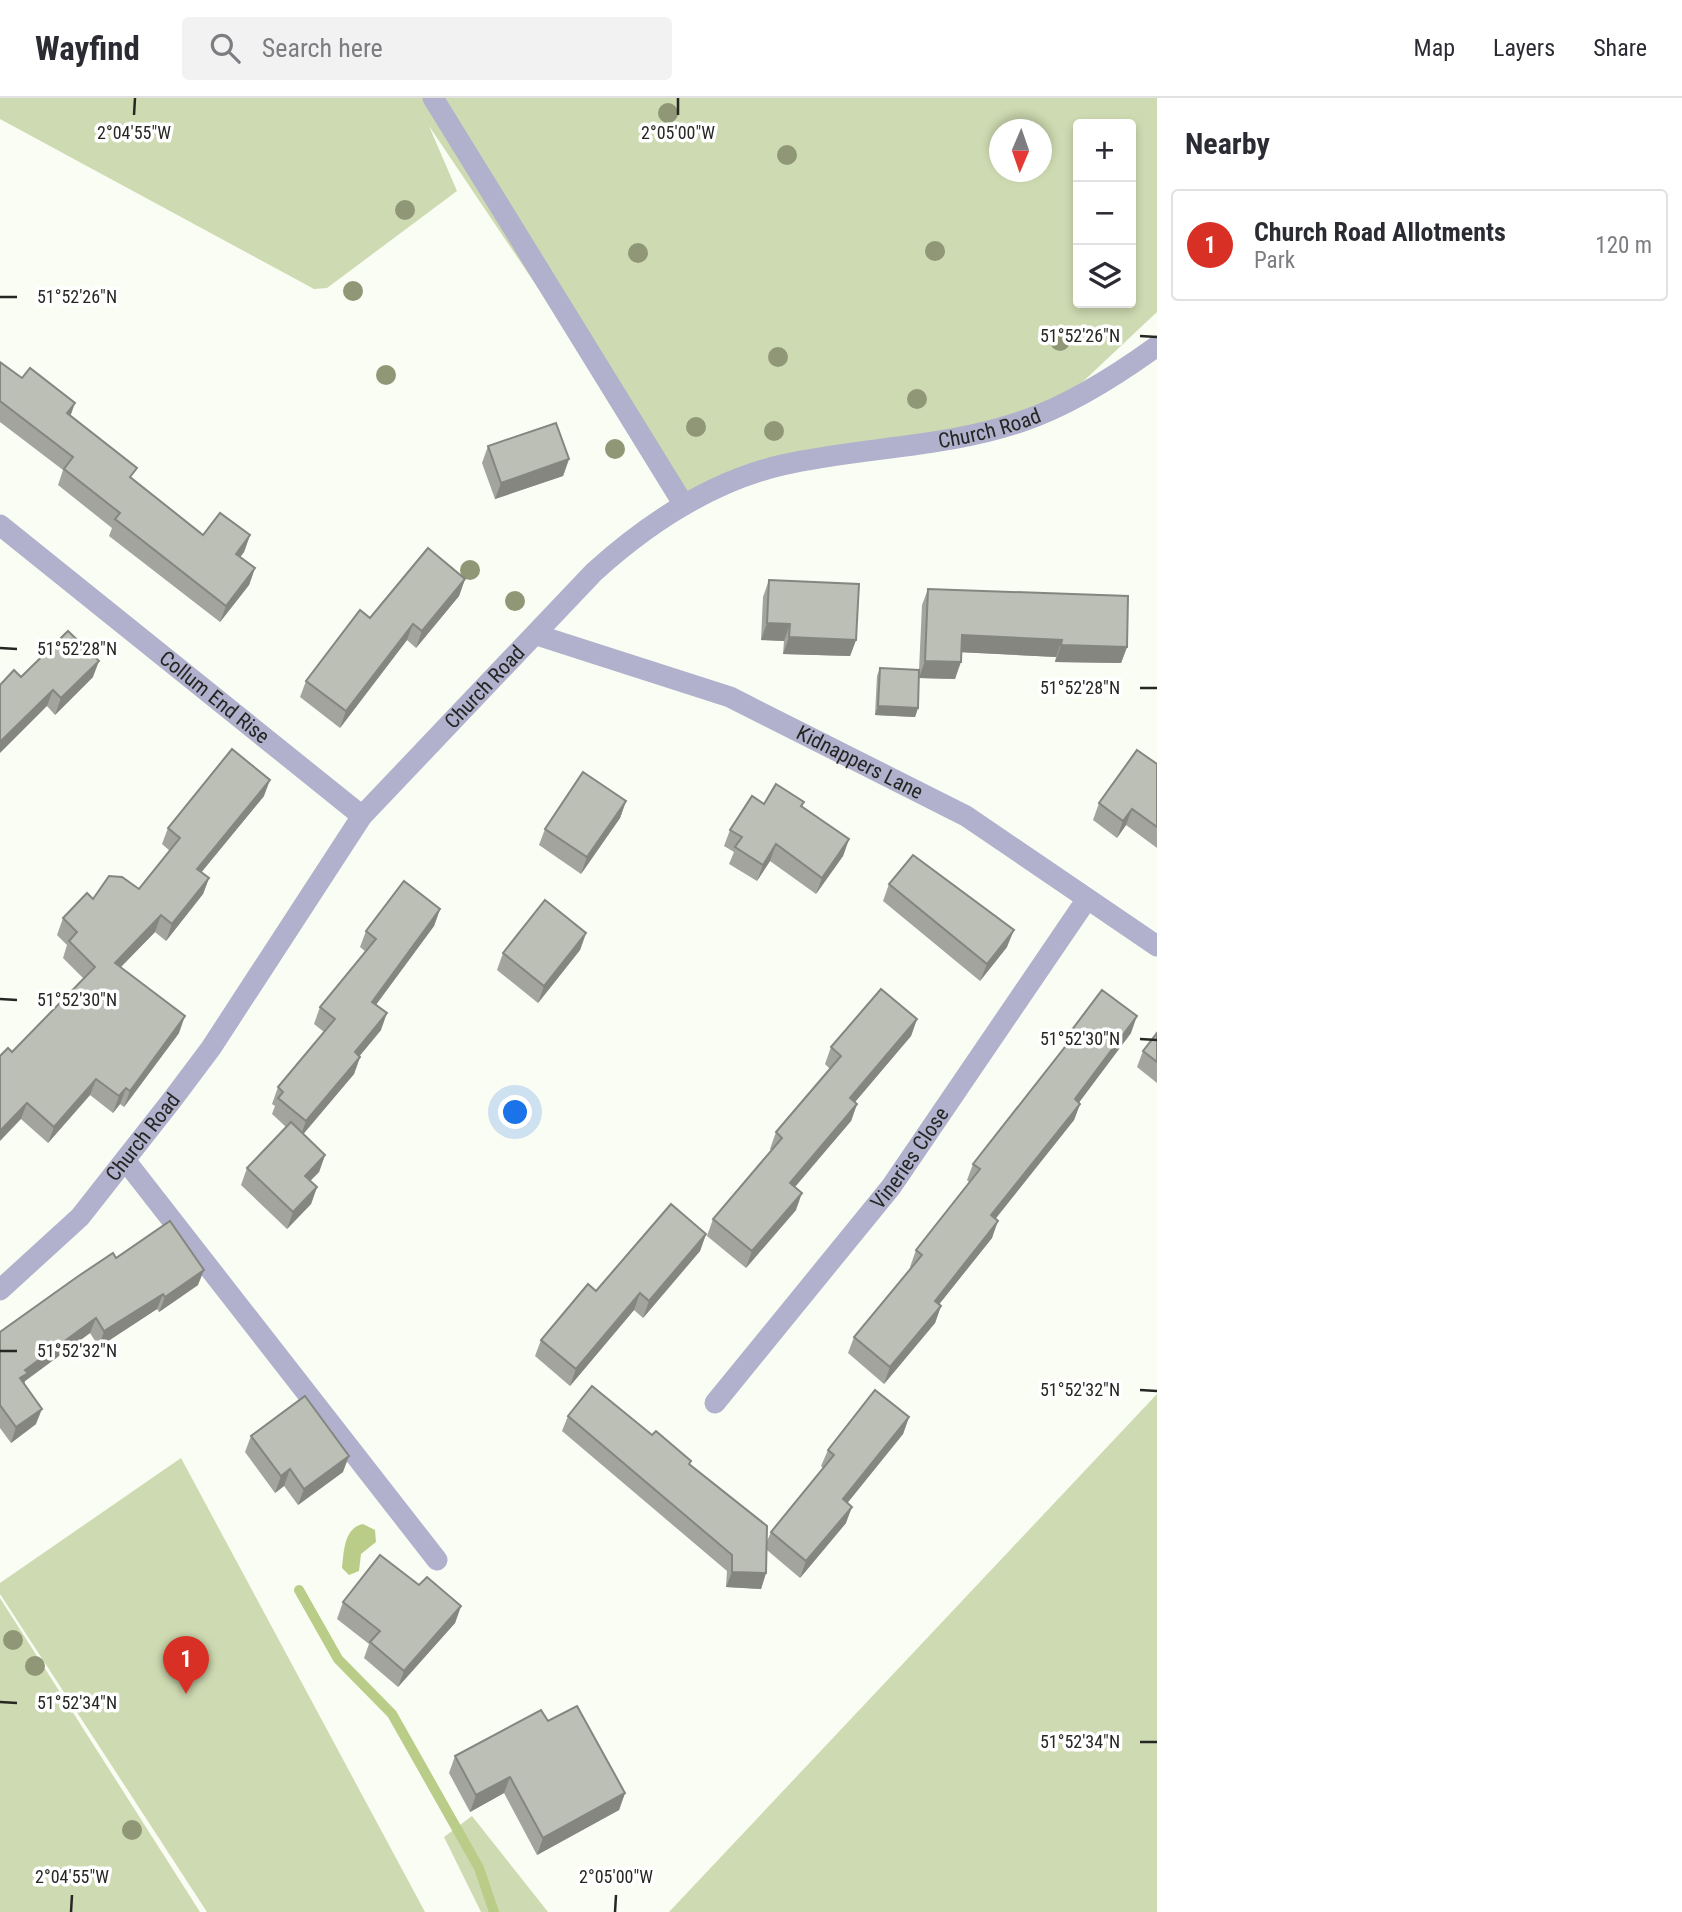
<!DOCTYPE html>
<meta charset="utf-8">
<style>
body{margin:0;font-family:"Roboto Condensed",sans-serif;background:#f2f2f3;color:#2b2b33}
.controls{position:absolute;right:21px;top:21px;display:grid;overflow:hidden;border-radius:7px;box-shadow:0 4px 10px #0003}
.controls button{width:63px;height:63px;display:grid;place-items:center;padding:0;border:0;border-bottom:2px solid #e1e1e2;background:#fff;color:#2b2b33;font:35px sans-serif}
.compass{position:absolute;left:989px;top:21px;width:63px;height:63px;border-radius:50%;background:#fff;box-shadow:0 4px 10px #0003;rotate:182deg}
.you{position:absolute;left:516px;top:1015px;width:24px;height:24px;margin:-18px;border:5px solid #fff;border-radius:50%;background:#1a73e8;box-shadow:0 0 0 10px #1a73e833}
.badge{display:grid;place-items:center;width:46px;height:46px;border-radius:50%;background:#d93025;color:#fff;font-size:23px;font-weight:700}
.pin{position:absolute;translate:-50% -58px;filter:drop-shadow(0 2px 4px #0008)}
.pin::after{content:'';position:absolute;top:37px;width:24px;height:21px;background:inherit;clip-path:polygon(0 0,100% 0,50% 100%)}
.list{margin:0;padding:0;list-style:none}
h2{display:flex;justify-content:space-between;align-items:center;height:91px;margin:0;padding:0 28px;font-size:30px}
h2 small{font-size:23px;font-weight:400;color:#7c7c81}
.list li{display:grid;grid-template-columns:46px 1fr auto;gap:21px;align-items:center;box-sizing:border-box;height:112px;margin:0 14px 14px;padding:0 14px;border:2px solid #e1e1e2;border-radius:7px}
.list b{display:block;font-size:26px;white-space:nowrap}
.list p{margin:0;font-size:23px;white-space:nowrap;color:#7c7c81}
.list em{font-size:23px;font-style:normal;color:#7c7c81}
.icon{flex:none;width:38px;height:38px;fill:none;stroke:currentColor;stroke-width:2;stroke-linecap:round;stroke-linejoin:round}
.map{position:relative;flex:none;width:1157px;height:1814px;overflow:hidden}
header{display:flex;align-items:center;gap:42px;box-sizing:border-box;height:98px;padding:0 35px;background:#fff;border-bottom:2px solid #e1e1e2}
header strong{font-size:33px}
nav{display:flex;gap:38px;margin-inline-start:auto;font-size:24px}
.search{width:490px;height:63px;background:#f2f2f3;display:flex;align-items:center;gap:18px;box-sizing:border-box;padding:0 24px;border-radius:7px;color:#7c7c81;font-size:26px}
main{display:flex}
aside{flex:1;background:#fff}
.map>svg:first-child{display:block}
</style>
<header>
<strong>Wayfind</strong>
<div class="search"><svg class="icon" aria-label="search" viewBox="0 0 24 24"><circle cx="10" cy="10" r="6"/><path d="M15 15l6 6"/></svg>Search here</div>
<nav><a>Map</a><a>Layers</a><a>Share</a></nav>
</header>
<main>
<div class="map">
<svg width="1157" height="1814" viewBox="0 0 1157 1814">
<rect width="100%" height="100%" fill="#fafdf3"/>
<g fill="#cedab1" fill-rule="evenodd">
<path d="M0,0H1157V214L1056,309L782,367L684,407L429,28L457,93L327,190L314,191L0,21ZM1078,26H1131V205H1078ZM1000,32H1042V74H1000Z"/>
<polygon points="1157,1296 1157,1814 669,1814"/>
<polygon points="181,1360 425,1814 207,1814 0,1496 0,1485"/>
<polygon points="0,1500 200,1814 0,1814"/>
<polygon points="472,1718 548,1814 481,1814 444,1739"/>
</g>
<path fill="#bacd88" d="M363,1426L375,1432L376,1444L361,1456L359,1473L349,1477L342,1470C344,1453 344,1430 363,1426Z"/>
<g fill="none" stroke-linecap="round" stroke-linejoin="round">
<polyline stroke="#bacd88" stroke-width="10" points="299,1492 338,1561 392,1616 479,1770 494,1814"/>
<g stroke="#b1b0cd" stroke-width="21">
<polyline points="433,0 684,407"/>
<path id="s1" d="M0,427L362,718"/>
<path id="s2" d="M537,537L730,599L966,718L1157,848"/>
<polyline points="125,1062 437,1462"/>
<path id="s3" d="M0,1192L80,1119L172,1002L211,950L362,718L594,474C648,425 710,384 782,367C861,349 946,350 1023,323C1070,307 1117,277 1157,248"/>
<path id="s4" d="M715,1305L891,1089L1087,801"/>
</g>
</g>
<g fill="#8f9777">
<circle cx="668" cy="15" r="10"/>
<circle cx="787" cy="57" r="10"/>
<circle cx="405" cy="112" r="10"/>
<circle cx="935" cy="153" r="10"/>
<circle cx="638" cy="155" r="10"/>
<circle cx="353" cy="193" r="10"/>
<circle cx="1060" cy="243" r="10"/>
<circle cx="778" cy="259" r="10"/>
<circle cx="386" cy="277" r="10"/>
<circle cx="917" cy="301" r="10"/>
<circle cx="696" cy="329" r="10"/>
<circle cx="774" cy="333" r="10"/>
<circle cx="615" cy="351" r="10"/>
<circle cx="470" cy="472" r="10"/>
<circle cx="515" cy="503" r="10"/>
<circle cx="13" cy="1542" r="10"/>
<circle cx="35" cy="1568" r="10"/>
<circle cx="132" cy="1732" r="10"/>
</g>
<g fill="#a2a49d">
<polygon points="0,264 70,318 133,381 203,437 250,437 244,454 240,459 255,470 249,487 220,524 109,438 112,430 58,387 63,372 0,324"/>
<polygon points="488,348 569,361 563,378 495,401 482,365"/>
<polygon points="465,481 459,498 416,550 407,542 340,630 300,599 306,583"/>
<polygon points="769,482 856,542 850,558 783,556 784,543 761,542 763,499"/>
<polygon points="928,491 1127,549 1121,565 1055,564 1056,559 961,554 955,581 919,580 918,610 915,619 875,617 877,578 880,570 919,572 922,507"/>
<polygon points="21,579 93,579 55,617"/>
<polygon points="1157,666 1157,750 1126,727 1117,740 1093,722 1099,705"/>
<polygon points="264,698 201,774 209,780 203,796 166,843 155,834 121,869 179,935 124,1009 120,1006 113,1015 90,997 48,1045 21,1021 12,954 84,881 63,860 67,847 57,837 63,820 93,801 139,791 170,753 162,746 168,730"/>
<polygon points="626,703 620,720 581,776 539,747 545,731"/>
<polygon points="804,704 802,709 849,741 843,758 816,796 770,763 757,783 729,766 734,754 724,748 730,732 764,706"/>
<polygon points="889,786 1007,849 980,883 883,803"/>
<polygon points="440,811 434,828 376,907 381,932 359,958 360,959 354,976 303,1036 325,1057 319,1074 310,1083 317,1089 311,1106 287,1131 241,1087 247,1070 286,1029 272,1016 275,1008 272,1006 278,989 324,934 314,926 320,909 366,854 360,849 366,833"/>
<polygon points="586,835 580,852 538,905 497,872 503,855"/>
<polygon points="917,921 911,938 855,1004 857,1006 851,1023 794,1089 796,1112 746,1170 707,1138 713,1121 772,1053 770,1051 776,1034 830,971 825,966 831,949"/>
<polygon points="1131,935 1079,1004 1080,1006 1074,1022 995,1121 992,1140 939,1206 941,1208 935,1225 884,1286 848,1255 854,1239 912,1170 910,1169 916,1152 969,1084 967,1082 973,1066 1063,952 1068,937"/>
<polygon points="1157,935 1157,985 1137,969 1143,953"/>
<polygon points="706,1136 700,1153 643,1220 634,1212 570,1288 535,1258 541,1242 596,1193"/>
<polygon points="116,1160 198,1187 159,1214 157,1211 99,1249 90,1235 25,1283 24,1286 36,1326 11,1345 0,1330 0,1234"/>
<polygon points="568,1318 652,1337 690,1367 767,1443 771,1434 823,1370 821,1368 828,1352 909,1319 903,1336 847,1405 846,1425 800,1480 767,1452 766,1475 761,1491 726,1489 727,1473 562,1333"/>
<polygon points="251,1338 343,1374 298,1407 284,1388 275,1395 245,1354"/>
<polygon points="419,1487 461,1508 455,1525 398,1589 364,1560 369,1546 337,1521 343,1504"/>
<polygon points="548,1623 625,1695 619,1712 537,1757 504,1695 470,1714 449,1675 455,1658"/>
</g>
<g fill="#84867f">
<polygon points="75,305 69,322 67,315"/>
<polygon points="569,361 563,378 495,401 501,385"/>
<polygon points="250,437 244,454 230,473 236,456"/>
<polygon points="255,470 249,487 220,524 226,508"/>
<polygon points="465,481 459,498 416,550 422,533"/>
<polygon points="767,525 790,526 784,543 761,542"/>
<polygon points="413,526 407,542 340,630 346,613"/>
<polygon points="962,537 1062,542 1056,559 956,554"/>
<polygon points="789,539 856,542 850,558 783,556"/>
<polygon points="1061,547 1127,549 1121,565 1055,564"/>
<polygon points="99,563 93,579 55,617 61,600"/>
<polygon points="925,563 961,564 955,581 919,580"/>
<polygon points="53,592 47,608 0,655 0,644"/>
<polygon points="878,608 918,610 915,619 875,617"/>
<polygon points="270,682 264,698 191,787 197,771"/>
<polygon points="626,703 620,720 581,776 587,759"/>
<polygon points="1132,711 1126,727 1117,740 1123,723"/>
<polygon points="849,741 843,758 816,796 822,780"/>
<polygon points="776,746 770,763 757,783 763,767"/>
<polygon points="209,780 203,796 166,843 172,826"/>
<polygon points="440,811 434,828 366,920 372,904"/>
<polygon points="161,817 155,834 109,881 115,865"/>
<polygon points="1014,832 1007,849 980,883 987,866"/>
<polygon points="586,835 580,852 538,905 544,888"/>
<polygon points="387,915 381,932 349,971 355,954"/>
<polygon points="185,918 179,935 124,1009 130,993"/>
<polygon points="1137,918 1131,935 1069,1018 1075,1001"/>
<polygon points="917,921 911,938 844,1017 850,1000"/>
<polygon points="360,959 354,976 300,1040 306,1023"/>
<polygon points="96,981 90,997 48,1045 54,1029"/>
<polygon points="126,990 120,1006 113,1015 119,998"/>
<polygon points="27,1005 21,1021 0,1043 0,1033"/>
<polygon points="857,1006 851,1023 784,1102 790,1085"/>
<polygon points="1080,1006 1074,1022 985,1134 991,1117"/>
<polygon points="325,1057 319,1074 299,1094 305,1078"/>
<polygon points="317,1089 311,1106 287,1131 293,1114"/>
<polygon points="802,1095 796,1112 746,1170 752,1153"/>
<polygon points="998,1123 992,1140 929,1219 935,1203"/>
<polygon points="706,1136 700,1153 643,1220 649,1203"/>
<polygon points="204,1172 198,1187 159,1214 165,1199"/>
<polygon points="640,1195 634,1212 570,1288 576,1271"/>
<polygon points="163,1196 157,1211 99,1249 104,1233"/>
<polygon points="941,1208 935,1225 884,1286 890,1269"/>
<polygon points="96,1220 90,1235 25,1283 22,1290 20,1280 25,1272"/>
<polygon points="42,1311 36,1326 11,1345 16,1329"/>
<polygon points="909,1319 903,1336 837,1418 843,1401"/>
<polygon points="349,1358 343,1374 298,1407 304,1391"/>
<polygon points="290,1371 284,1388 275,1395 281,1378"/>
<polygon points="852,1409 846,1425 800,1480 806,1463"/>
<polygon points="732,1474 766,1475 761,1491 726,1489"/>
<polygon points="461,1508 455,1525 398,1589 404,1573"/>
<polygon points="510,1679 504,1695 470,1714 476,1697"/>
<polygon points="625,1695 619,1712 537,1757 543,1740"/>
</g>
<g fill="#bcbfb6" stroke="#84867f" stroke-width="2">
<polygon points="0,264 22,280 30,270 75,305 67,315 137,370 130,379 203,437 220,415 250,437 236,456 255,470 226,508 115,421 120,415 64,371 73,359 0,303"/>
<polygon points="556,325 569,361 501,385 488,348"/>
<polygon points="428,450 465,481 422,533 413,526 346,613 306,583 360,512 370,520"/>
<polygon points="769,482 859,486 856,542 789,539 790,526 767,525"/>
<polygon points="928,491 1128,498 1127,549 1061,547 1062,542 962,537 961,564 925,563"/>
<polygon points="68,533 99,563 61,600 53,592 0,644 0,587 14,572 21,579"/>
<polygon points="880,570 919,572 918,610 878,608"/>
<polygon points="232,651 270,682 197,771 209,780 172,826 161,817 115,865 185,918 130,993 126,990 119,998 96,981 54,1029 27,1005 0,1033 0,958 8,950 12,954 95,869 69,843 77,834 63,820 87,795 93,801 109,778 122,779 139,791 180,740 168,730"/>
<polygon points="1137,652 1157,666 1157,729 1132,711 1123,723 1099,705"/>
<polygon points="583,674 626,703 587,759 545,731"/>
<polygon points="776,686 804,704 801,708 849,741 822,780 776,746 763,767 735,749 742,739 730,732 752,698 764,706"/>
<polygon points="913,757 1014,832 987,866 889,786"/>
<polygon points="404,783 440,811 372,904 387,915 355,954 360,959 306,1023 278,1000 283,994 278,989 335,921 320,909 376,841 366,833"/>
<polygon points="545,802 586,835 544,888 503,855"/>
<polygon points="881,891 917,921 850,1000 857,1006 790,1085 802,1095 752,1153 713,1121 782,1040 776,1034 841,958 831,949"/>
<polygon points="1102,892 1137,918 1075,1001 1080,1006 991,1117 998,1123 935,1203 941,1208 890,1269 854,1239 922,1157 916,1152 980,1071 973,1066 1072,940 1068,937"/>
<polygon points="1157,935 1157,964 1143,953"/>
<polygon points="291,1024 325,1057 305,1078 317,1089 293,1114 247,1070"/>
<polygon points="671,1106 706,1136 649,1203 640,1195 576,1271 541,1242 588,1186 596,1193"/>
<polygon points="170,1123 204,1172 165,1199 163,1196 104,1233 96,1220 25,1272 28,1275 20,1280 42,1311 16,1329 0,1307 0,1234 77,1179 113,1155 116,1160"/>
<polygon points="592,1288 652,1337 656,1333 691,1363 689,1366 767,1428 766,1475 732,1474 732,1457 568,1318"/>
<polygon points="875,1292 909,1319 843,1401 852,1409 806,1463 771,1434 834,1357 828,1352"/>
<polygon points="305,1298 349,1358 304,1391 290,1371 281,1378 251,1338"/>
<polygon points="380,1457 419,1487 427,1479 461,1508 404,1573 370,1544 380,1533 343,1504"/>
<polygon points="577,1608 625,1695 543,1740 510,1679 476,1697 455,1658 541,1612 548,1623"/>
</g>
<path fill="none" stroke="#262723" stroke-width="2.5" d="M134,17L135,0M678,17V0M0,199H17M1140,238L1157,239M0,550L17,551M1140,590H1157M0,901L17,902M1140,941L1157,942M0,1253H17M1140,1292L1157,1293M0,1604L17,1605M1140,1644H1157M71,1814L72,1797M615,1814L616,1797"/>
<g text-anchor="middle" stroke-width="7" stroke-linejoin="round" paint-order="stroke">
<g font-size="21" fill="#262723" stroke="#fff">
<text dy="7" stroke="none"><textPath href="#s3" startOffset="1365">Church Road</textPath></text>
<text dy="7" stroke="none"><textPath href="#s3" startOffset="777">Church Road</textPath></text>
<text dy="7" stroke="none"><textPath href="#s1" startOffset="275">Collum End Rise</textPath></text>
<text dy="7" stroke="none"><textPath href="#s2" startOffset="348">Kidnappers Lane</textPath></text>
<text dy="7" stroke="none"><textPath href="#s3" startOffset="210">Church Road</textPath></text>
<text dy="7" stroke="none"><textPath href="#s4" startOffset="313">Vineries Close</textPath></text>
</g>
</g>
<g font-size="18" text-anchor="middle" fill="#262723" stroke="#fff" stroke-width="7" stroke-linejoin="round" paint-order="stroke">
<text x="134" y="41">2°04'55"W</text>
<text x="678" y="41">2°05'00"W</text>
<text x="77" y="205">51°52'26"N</text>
<text x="1080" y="244">51°52'26"N</text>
<text x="77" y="557">51°52'28"N</text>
<text x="1080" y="596">51°52'28"N</text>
<text x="77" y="908">51°52'30"N</text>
<text x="1080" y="947">51°52'30"N</text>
<text x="77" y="1259">51°52'32"N</text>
<text x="1080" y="1298">51°52'32"N</text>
<text x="77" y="1611">51°52'34"N</text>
<text x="1080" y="1650">51°52'34"N</text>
<text x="72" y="1785">2°04'55"W</text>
<text x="616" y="1785">2°05'00"W</text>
</g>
</svg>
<div class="controls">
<button>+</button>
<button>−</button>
<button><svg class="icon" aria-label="layers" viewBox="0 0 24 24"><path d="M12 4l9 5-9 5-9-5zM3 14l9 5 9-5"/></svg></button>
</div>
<svg class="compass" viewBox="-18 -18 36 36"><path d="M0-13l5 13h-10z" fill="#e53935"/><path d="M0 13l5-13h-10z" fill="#7c7c81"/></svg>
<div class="you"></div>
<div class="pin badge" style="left:186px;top:1596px">1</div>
</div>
<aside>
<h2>Nearby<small></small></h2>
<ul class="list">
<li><span class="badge">1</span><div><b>Church Road Allotments</b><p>Park</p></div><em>120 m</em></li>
</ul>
</aside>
</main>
